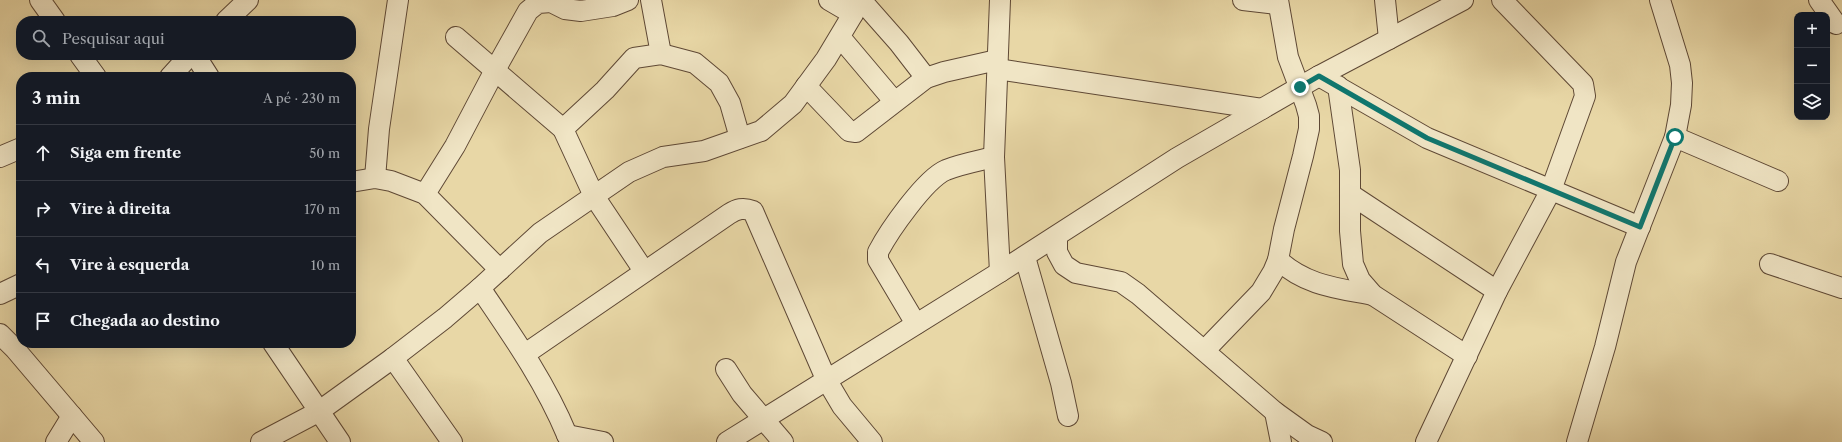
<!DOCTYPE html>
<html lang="pt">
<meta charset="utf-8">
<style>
body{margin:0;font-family:"Libre Caslon Text",serif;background:#242831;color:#f1f3f6}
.controls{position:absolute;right:12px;top:12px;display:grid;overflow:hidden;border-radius:8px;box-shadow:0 4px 16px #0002}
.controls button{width:36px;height:36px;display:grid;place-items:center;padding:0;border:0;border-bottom:1px solid #363941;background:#171b24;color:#f1f3f6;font:20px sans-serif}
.stop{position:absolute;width:12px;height:12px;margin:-9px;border:3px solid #0f766e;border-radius:50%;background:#fff}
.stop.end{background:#0f766e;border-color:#fff;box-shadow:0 1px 4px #0008}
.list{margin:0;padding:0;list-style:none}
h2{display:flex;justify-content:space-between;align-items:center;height:52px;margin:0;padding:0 16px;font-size:17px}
h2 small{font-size:13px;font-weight:400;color:#9ea1a6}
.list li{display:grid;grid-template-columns:26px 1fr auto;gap:12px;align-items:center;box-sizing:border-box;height:56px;padding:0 16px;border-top:1px solid #363941}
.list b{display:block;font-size:15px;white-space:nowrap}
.list em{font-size:13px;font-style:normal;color:#9ea1a6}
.icon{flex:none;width:22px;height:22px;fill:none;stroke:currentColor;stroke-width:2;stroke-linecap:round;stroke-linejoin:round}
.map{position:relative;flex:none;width:1842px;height:442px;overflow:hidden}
.search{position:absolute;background:#171b24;box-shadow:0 4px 16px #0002;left:16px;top:16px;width:340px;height:44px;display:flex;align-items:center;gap:10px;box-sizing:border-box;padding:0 14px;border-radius:16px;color:#9ea1a6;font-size:15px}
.panel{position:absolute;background:#171b24;box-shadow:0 4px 16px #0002;left:16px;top:72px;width:340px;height:276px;border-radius:16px}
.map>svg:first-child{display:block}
</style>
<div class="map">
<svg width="1842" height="442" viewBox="0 0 1842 442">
<rect width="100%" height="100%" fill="#e8d7a6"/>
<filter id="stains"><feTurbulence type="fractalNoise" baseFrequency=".005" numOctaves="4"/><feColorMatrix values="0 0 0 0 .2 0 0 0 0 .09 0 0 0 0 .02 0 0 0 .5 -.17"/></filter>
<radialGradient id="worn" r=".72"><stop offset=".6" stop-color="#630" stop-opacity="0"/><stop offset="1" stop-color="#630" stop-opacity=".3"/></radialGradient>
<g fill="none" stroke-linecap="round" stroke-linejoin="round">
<defs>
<g id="minor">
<polyline points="40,0 55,21"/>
<polyline points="651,0 661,54"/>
<polyline points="829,0 853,14"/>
<polyline points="861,0 899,43 926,78"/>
<polyline points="1000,0 994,157 1000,272"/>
<polyline points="1243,0 1278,4"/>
<polyline points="1385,0 1389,39"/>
<polyline points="1819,0 1836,24"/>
<polyline points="226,21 248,0"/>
<polyline points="456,37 563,129 594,196 644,271"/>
<polyline points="840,37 894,101"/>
<polyline points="80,55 96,77"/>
<polyline points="195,55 209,77"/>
<polyline points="997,69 1262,109"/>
<polyline points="1319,76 1427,138 1640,227"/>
<polyline points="170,77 190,55"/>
<polyline points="806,86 849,131 856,132 926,78 944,72 997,60"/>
<polyline points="1338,86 1350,170 1350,231 1353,264 1360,280 1373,295 1467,356"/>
<polyline points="563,129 605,90 634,58 661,54 695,63 719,83 730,103 740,138"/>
<polyline points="1675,137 1778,181"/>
<polyline points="0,157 21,148"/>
<polyline points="375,178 379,129 398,0"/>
<polyline points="351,182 375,178 391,181 425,194 500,270"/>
<polyline points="425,194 455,146 495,70 528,11 538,3 551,2 565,9 581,11 613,6 628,0"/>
<polyline points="1350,194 1497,291"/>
<polyline points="1057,236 1057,252 1064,265 1076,273 1121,282 1138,294 1275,412 1307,435 1322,442"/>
<polyline points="1025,257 1061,383 1068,416"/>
<path d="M1278,260C1307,286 1337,288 1373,295"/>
<polyline points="1770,264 1842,288"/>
<path d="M480,288C512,335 545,382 567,435"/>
<polyline points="0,294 21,284"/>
<path d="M916,324L878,260V252C889,231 925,179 946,170C961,164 978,161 994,157"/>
<polyline points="0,334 15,349 94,442"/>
<polyline points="273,343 340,442"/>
<polyline points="1205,350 1261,292 1273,272 1278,260 1284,229 1303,156 1309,129 1309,116 1306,105 1288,57 1278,0"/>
<path d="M525,354L729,214C737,209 743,207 753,211L826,379L842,406L872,442"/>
<polyline points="393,358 452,442"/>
<polyline points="726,369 742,394 783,442"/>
<polyline points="1275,412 1281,442"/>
<polyline points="567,435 603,442"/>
<polyline points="56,442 72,416"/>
<polyline points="261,442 318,412 393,358 445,318 480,288 540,233 629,172 663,157 704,151 761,131 793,104 826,59 853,14 858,0"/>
<polyline points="727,442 1000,272 1177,158 1319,76 1463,0"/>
<polyline points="1426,442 1497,291 1551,190 1585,96 1583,84 1502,0"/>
<polyline points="1577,442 1605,347 1626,262 1675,137 1681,105 1682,83 1680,65 1660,0"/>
</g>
</defs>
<use href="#minor" stroke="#5e4835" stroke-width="22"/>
<use href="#minor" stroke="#f0e5c5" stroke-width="20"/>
</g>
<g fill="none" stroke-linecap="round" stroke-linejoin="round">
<polyline stroke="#0f766e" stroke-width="5" points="1300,87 1319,76 1427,138 1640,227 1675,137"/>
</g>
<rect width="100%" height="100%" filter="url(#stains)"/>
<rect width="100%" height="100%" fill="url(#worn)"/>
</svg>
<div class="controls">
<button>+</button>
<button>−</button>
<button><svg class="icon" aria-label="layers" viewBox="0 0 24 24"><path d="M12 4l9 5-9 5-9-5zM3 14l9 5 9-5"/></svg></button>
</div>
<div class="stop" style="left:1675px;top:137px"></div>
<div class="stop end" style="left:1300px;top:87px"></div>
<div class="search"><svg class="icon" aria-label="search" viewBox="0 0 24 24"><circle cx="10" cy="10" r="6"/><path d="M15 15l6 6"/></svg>Pesquisar aqui</div>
<section class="panel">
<h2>3 min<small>A pé · 230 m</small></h2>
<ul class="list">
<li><svg class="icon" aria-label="ahead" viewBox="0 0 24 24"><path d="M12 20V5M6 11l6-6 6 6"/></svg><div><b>Siga em frente</b></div><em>50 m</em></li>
<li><svg class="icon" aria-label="right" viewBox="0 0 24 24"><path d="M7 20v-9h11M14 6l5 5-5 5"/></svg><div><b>Vire à direita</b></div><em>170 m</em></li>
<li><svg class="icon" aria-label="left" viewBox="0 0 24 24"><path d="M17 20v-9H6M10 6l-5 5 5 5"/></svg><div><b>Vire à esquerda</b></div><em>10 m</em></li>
<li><svg class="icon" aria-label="arrive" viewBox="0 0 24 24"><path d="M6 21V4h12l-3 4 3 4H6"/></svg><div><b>Chegada ao destino</b></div></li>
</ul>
</section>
</div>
